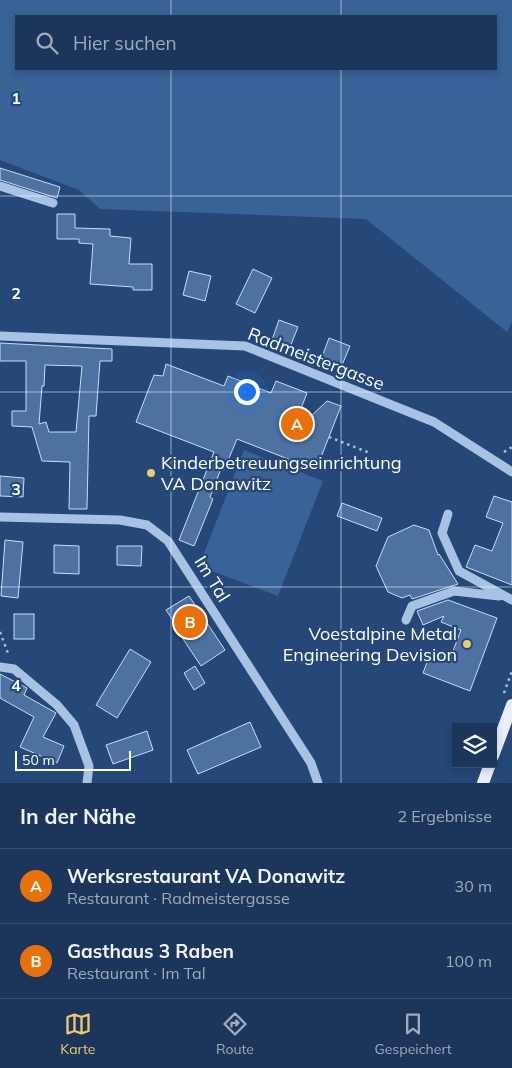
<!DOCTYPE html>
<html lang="de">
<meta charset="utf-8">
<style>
body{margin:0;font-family:Mulish,sans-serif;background:#253e61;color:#f1f3f6}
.controls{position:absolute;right:15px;bottom:15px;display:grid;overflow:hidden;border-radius:0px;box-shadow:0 2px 8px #0003}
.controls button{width:45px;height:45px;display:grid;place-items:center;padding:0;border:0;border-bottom:1px solid #3a5071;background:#1c365b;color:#f1f3f6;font:25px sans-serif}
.scale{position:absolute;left:15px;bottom:12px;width:116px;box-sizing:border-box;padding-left:5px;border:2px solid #fff;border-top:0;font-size:14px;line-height:18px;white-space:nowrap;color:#fff;-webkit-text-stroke:4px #254879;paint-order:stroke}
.you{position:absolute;left:246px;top:391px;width:18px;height:18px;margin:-12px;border:4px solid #fff;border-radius:50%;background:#1a73e8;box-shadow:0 0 0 8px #1a73e833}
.badge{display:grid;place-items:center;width:32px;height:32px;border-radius:50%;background:#edca6c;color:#fff;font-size:16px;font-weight:700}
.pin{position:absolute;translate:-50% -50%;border:2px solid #fff;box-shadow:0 1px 5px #0006}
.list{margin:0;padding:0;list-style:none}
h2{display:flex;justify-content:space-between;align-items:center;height:65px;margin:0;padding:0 20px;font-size:21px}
h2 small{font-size:16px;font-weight:400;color:#a0abbb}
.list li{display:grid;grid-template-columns:32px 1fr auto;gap:15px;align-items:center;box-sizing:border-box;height:75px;padding:0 20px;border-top:1px solid #3a5071}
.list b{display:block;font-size:19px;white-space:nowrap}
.list p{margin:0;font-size:16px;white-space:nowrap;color:#a0abbb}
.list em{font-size:16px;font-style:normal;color:#a0abbb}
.icon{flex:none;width:28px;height:28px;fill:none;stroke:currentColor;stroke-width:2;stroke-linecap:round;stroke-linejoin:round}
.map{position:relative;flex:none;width:512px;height:783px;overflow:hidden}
.search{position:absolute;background:#1c365b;box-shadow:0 2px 8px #0003;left:15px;right:15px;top:15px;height:55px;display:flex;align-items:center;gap:12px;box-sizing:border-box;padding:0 18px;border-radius:0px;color:#a0abbb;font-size:19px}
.sheet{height:215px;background:#1c365b}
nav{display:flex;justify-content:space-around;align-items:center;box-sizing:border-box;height:70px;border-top:1px solid #3a5071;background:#1c365b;font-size:14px;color:#a0abbb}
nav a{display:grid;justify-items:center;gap:2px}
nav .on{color:#edca6c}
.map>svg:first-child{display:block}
</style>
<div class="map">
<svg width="512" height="783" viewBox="0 0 512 783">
<rect width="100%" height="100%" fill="#254879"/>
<g fill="#396296" fill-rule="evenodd">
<path d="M0,0H512V322L507,332L366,219L100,209L79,190L0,160ZM16,16H496V69H16Z"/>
<polygon points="244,450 323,481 278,596 199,566"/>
</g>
<g fill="#4d72a2" stroke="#cadcf3" fill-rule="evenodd">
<polygon points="0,168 60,187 57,198 0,180"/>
<polygon points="57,214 75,214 75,228 110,229 110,236 131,238 129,264 152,264 152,290 133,290 133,287 90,284 93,244 79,243 79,239 57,239"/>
<polygon points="253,269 272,278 255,313 236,304"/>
<polygon points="189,271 211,276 205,301 183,295"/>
<polygon points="279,320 298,327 290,347 272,340"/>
<polygon points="329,338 350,346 342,365 322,357"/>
<path d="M0,343L112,349V361H100L96,416H89L87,509H69L70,462L42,461L32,427L12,426V411H26V361H0ZM45,365L82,366L76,432H49L46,422L39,424L42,386H44Z"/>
<polygon points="166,364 224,386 228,376 271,393 276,381 307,393 291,435 327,401 341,406 316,470 237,439 224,470 221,469 210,497 213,499 194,546 179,540 214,452 136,422 154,375 163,376"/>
<polygon points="0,476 24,478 23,497 0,496"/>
<polygon points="494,496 512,502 512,585 466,567 475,545 492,551 503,523 486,517"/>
<polygon points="342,503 382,518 377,531 337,516"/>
<polygon points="414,525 429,530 438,555 439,554 458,584 412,599 410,595 402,598 388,592 376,566 388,537"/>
<polygon points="5,540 23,542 18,598 1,596"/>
<polygon points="54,545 79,546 79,574 54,573"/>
<polygon points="117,546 142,546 141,566 117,565"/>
<polygon points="189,596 225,650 201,666 181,636 183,635 166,610"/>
<polygon points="448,600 497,618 470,691 423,673 432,649 451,656 461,630 441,622 444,616 423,625 417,611"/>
<rect x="14" y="614" width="20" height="25"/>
<polygon points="130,649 151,662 117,718 96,705"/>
<polygon points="195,666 205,683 194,690 184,673"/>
<polygon points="0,674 27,688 24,695 56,713 43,737 64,746 57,763 20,747 34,717 0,698"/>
<polygon points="250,722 261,747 198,774 187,750"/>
<polygon points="147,731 153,750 113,764 106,745"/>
</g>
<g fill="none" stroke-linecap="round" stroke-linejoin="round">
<g stroke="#a8c2e3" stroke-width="2.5" stroke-dasharray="2.5 4" stroke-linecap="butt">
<polyline points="329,437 370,453"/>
<polyline points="504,452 512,447"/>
<polyline points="0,632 9,656"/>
<polyline points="504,693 512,671"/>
</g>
<g stroke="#a8c2e3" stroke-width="9">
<polyline points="0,186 53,203"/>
<polyline points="0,336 245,346 434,422 512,472"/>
<polyline points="448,514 442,533 459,571 512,600"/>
<polyline points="0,517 120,520 147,525 168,541 311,763 318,783"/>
<polyline points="406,620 412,606 454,591 499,596"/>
<polyline points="0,667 14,669 57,705 74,725 89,766 87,783"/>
</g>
<g stroke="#e7effc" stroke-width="12">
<polyline points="493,756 512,705"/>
<polyline points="483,783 490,764"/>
</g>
</g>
<path fill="none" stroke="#fff" stroke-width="1" stroke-opacity="0.55" d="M171,0V16M341,0V16M171,69V783M341,69V783M0,196H512M0,392H512M0,587H512"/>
<g fill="#edca6c" stroke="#254879" stroke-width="2">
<circle cx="151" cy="473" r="5"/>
<circle cx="467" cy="644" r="5"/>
</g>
<g text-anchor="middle" stroke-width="4.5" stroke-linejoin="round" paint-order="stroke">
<g font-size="18" fill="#fff" stroke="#254879">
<text transform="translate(316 359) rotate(21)" y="6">Radmeistergasse</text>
<text transform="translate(212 579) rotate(58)" y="6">Im Tal</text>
</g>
<g font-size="18" fill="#fff" stroke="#254879" text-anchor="start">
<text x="161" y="469">Kinderbetreuungseinrichtung<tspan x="161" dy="21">VA Donawitz</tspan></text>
<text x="457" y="640" text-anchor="end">Voestalpine Metal<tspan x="457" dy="21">Engineering Devision</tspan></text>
</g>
</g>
<g font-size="16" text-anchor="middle" font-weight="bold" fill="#fff" stroke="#254879" stroke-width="4.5" stroke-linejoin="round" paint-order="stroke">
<text x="16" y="104">1</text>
<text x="16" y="299">2</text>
<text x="16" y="495">3</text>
<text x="16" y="691">4</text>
</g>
</svg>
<div class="controls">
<button><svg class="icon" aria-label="layers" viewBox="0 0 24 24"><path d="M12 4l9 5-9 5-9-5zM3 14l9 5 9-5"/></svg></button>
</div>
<div class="scale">50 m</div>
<div class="you"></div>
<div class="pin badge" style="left:297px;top:424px;background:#e8710a">A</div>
<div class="pin badge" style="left:190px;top:622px;background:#e8710a">B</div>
<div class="search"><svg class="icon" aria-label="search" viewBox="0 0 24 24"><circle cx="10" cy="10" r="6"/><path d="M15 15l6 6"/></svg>Hier suchen</div>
</div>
<section class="sheet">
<h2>In der Nähe<small>2 Ergebnisse</small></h2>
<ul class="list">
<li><span class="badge" style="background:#e8710a">A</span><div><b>Werksrestaurant VA Donawitz</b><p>Restaurant · Radmeistergasse</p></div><em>30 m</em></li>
<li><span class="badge" style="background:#e8710a">B</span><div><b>Gasthaus 3 Raben</b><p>Restaurant · Im Tal</p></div><em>100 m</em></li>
</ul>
</section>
<nav>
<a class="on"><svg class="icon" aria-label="map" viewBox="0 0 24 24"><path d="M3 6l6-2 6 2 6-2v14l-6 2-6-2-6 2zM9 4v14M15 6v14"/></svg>Karte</a>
<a><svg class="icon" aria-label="directions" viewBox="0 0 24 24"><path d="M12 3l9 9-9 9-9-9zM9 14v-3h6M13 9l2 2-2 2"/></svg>Route</a>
<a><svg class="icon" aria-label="saved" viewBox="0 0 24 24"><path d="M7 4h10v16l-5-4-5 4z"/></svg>Gespeichert</a>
</nav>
